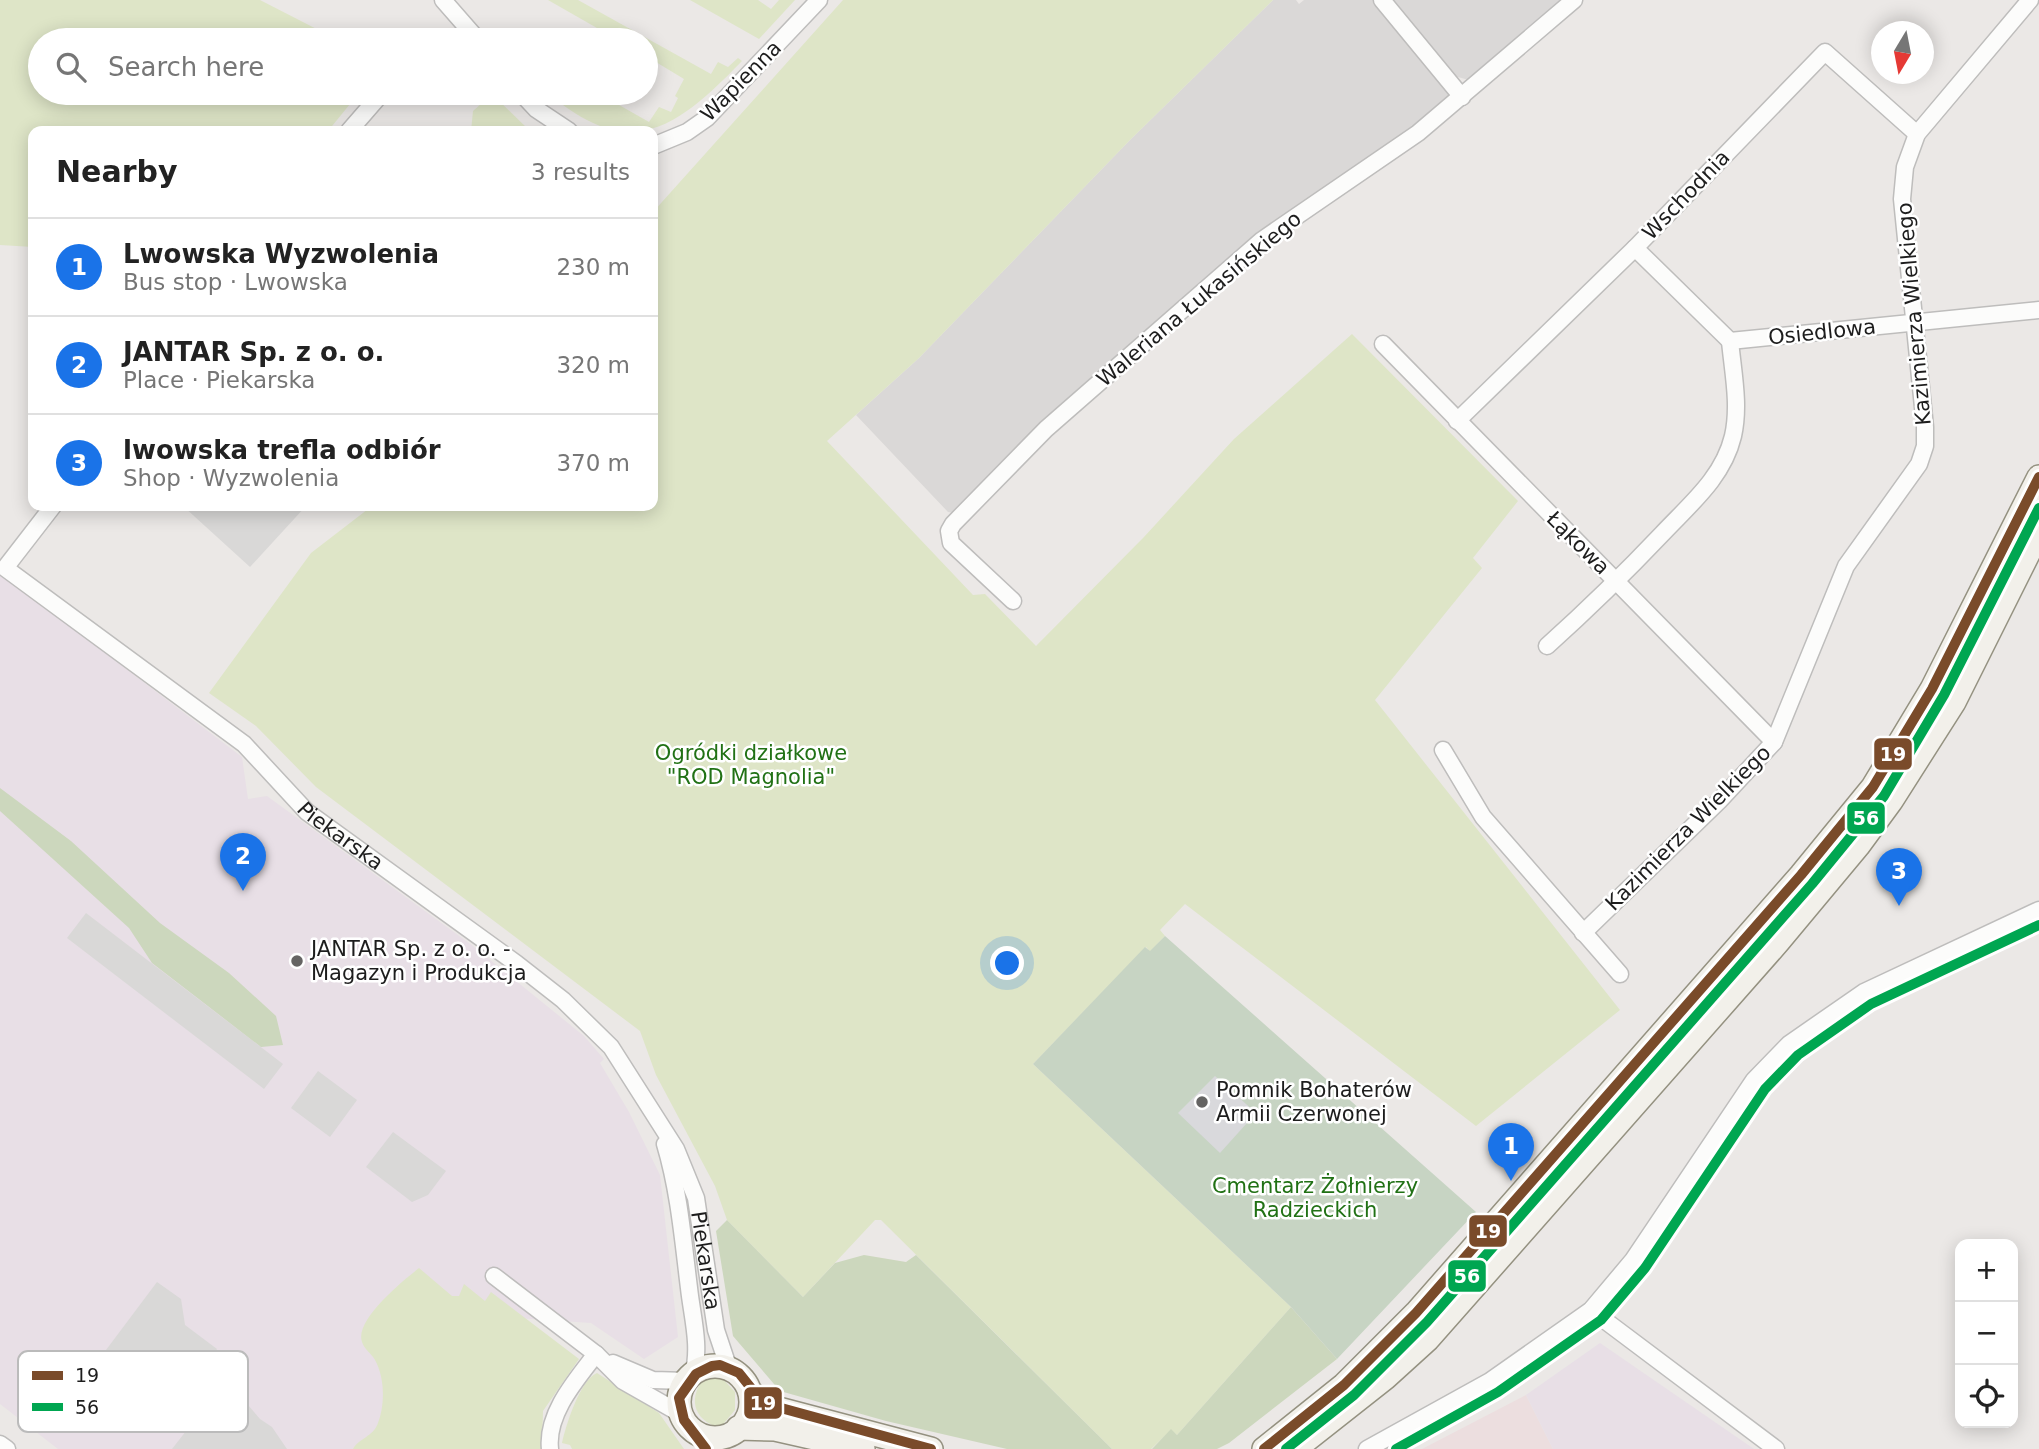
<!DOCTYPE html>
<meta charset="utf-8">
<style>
body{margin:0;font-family:"DejaVu Sans",sans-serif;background:#f2f2f2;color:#222}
.controls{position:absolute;right:21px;bottom:21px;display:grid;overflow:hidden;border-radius:14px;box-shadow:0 4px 18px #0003}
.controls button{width:63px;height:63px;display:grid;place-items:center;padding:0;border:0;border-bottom:2px solid #e0e0e0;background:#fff;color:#222;font:35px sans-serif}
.compass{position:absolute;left:1871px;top:21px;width:63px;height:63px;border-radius:50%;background:#fff;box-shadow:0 4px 18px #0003;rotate:190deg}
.you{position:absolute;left:1008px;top:964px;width:24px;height:24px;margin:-18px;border:5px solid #fff;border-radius:50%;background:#1a73e8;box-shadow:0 0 0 10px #1a73e833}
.badge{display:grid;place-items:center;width:46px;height:46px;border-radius:50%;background:#1a73e8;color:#fff;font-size:23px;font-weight:700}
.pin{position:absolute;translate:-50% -58px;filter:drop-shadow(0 2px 4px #0008)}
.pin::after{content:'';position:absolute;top:37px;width:24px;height:21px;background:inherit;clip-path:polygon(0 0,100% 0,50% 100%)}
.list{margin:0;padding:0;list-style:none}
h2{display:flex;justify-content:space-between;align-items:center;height:91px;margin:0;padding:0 28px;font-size:30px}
h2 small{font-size:23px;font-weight:400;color:#767676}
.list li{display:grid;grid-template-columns:46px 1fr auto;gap:21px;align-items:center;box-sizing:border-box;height:98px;padding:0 28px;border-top:2px solid #e0e0e0}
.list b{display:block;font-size:26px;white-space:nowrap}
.list p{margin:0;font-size:23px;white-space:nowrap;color:#767676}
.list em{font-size:23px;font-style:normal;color:#767676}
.icon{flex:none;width:38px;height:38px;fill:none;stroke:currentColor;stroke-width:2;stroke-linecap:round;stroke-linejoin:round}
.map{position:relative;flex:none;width:2039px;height:1449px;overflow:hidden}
.search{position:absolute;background:#fff;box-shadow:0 4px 18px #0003;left:28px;top:28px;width:630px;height:77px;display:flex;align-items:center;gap:18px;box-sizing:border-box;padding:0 24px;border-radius:38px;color:#767676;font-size:26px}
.panel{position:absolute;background:#fff;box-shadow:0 4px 18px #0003;left:28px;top:126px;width:630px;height:385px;border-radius:14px}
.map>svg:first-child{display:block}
</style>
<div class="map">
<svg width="2039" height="1449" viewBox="0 0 2039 1449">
<rect width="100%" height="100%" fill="#ebe8e6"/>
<g fill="#dad8d7">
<polygon points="1273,0 1296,0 1299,4 1304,0 1373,0 1445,85 1449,94 1447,102 1415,128 1256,233 1045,419 954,513 948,512 856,415 919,358 1130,140"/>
<polygon points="1388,0 1560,0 1469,80 1454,76"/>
</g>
<polygon fill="#ecdedf" points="1526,1395 1553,1449 1422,1449"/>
<g fill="#e8dfe6">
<polygon points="0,573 242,757 248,799 267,796 473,946 584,1036 604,1059 600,1063 629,1112 660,1175 678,1337 644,1359 591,1323 517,1318 416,1449 58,1449 0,1404"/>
<polygon points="1600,1343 1754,1449 1553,1449 1526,1395"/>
</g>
<g fill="#d9d8d7">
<polygon points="183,506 306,506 250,567"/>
<polygon points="86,913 283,1064 264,1089 67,938"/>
<polygon points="318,1071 357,1100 330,1137 291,1108"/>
<polygon points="393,1132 446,1171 428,1195 412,1202 366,1167"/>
<polygon points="157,1282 181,1299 185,1325 217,1349 183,1414 166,1424 151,1426 131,1416 137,1407 91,1370"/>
<polygon points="232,1372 235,1390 260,1419 272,1427 287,1449 172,1449"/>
</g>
<g fill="#dee5c7">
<polygon points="0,0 260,0 338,40 40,40 40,93 359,93 328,131 33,131 33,247 0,245"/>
<path d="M548,0H578L711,74L718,62L728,67L738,58L742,61C677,128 631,164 548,93H598L649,122L659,107L671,112L678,98L675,96L684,79L646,56V40H618Z"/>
<polygon points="690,0 758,0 771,9 779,0 795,0 759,39"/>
<polygon points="843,0 1273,0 1130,140 919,358 827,441 973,595 985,594 1036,646 1144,537 1234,439 1352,334 1518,501 1473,558 1482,568 1375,700 1620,1010 1476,1126 1185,904 1160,930 1165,936 1150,952 1146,947 1033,1064 1291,1307 1177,1435 1171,1430 1151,1449 1112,1449 881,1220 875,1220 803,1297 727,1220 715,1186 656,1075 640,1031 316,787 256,726 209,693 311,553 372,506 653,506 653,212"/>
<polygon points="492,94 530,131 471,131 473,111"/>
<path d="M419,1268L452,1296H459L464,1284L485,1301L491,1292L579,1359L543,1411L542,1449H353C359,1438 373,1437 378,1423C385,1405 385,1378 375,1360C372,1354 364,1349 362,1342C354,1320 404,1280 419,1268Z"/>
<path d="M597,1373L659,1413L684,1449H572L570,1445L562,1443C566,1425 580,1380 597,1373Z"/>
<path d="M707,1375L723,1379L735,1392V1410L720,1428C692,1420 687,1396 707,1375Z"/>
</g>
<g fill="#ccd7bd">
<polygon points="0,788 71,841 160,923 229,973 276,1016 283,1045 261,1047 152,963 129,928 0,811"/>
<polygon points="727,1220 803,1297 835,1263 864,1255 906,1262 916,1255 1112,1449 1007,1449 886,1421 780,1391 733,1336 716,1231"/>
<polygon points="1291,1307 1337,1359 1229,1443 1217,1449 1152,1449 1171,1429 1177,1435"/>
</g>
<polygon fill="#c7d4c3" points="1165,936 1476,1212 1337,1359 1291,1307 1033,1064 1145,947 1150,951"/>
<polygon fill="#d9d9dc" points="1215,1076 1256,1113 1220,1153 1178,1113"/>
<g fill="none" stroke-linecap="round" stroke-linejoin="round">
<defs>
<g id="street">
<polyline points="443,0 478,40"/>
<polyline points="1382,0 1462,97"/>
<polyline points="521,93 536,109 569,131"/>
<polyline points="349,131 382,93"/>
<polyline points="653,146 687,132 707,118 819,0"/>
<polyline points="1635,248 1730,341 2039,310"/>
<polyline points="1383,344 1774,742"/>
<polyline points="1457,421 1635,248 1825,52 1917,134"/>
<path id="s1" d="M53,506L5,568L244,744L307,812L517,964L563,1000L611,1047L676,1149L696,1198L716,1330L728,1366"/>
<polyline points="1013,601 951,543 949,531 953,524 1046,429 1262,240 1418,133 1574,0"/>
<path d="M1547,646C1587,610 1625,573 1662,534C1689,505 1723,478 1733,436C1740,405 1733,373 1730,341"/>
<polyline points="1443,750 1483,817 1620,974"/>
<polyline points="1583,933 1719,801 1774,742 1846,566 1919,464 1925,446 1925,427 1902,199 1905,167 1917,134 2030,0"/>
<path d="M665,1144C679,1191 683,1240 689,1288C692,1316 701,1347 693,1374"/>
<polyline points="494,1276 596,1354 623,1381 681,1414"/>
<polyline points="1591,1310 1776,1449"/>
<polyline points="613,1363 653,1380 687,1381"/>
<polyline points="0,1444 7,1449"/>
<path d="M550,1449C546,1414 576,1380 596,1354"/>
<polyline points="1367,1449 1490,1381 1591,1310 1633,1260 1754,1080 1789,1044 1864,992 2039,910"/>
</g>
<g id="secondary">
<circle cx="715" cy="1402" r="36"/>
<polyline points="750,1392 763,1403 779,1409 931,1449"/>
<polyline points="738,1428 775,1429 863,1449"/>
<polyline points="1264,1449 1344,1385 1416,1313 1801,875 1873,787 1932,689 2039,477"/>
<polyline points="1295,1449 1385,1378 1428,1339 1778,942 1858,846 1891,801 1954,702 2039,532"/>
</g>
</defs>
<use href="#street" stroke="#bebdbc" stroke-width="19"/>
<use href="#secondary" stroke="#949180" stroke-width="26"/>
<use href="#street" stroke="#fcfcfb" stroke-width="16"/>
<use href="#secondary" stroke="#f2f0ea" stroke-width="23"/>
<defs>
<g id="bus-1">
<polyline points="706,1449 684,1420 679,1398 696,1374 712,1366 720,1365 739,1373 763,1403 931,1449"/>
<polyline points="1264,1449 1344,1385 1416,1313 1801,875 1873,787 1932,689 2039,477"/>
</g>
<g id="bus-2">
<polyline points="1286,1449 1354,1395 1427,1322 1812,884 1884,796 1944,695 2039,508"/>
<polyline points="1396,1449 1498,1392 1601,1320 1645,1268 1765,1089 1798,1055 1871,1004 2039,925"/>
</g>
</defs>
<use href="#bus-1" stroke="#fff" stroke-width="16"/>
<use href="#bus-2" stroke="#fff" stroke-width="16"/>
<use href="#bus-1" stroke="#7a4b2a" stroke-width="10"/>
<use href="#bus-2" stroke="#00a651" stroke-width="10"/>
</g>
<g fill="#656463" stroke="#fff" stroke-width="2.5">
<circle cx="297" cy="961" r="7"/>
<circle cx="1202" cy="1102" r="7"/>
</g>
<g text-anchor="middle" stroke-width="5" stroke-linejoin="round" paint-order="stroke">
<g font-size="21" fill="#1d1d1d" stroke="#fff">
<text transform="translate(741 81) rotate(-45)" y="7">Wapienna</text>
<text transform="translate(1686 195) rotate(-46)" y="7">Wschodnia</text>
<text transform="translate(1199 299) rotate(-40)" y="7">Waleriana Łukasińskiego</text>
<text transform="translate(1914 314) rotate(-95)" y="7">Kazimierza Wielkiego</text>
<text transform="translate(1822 332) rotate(-6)" y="7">Osiedlowa</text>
<text transform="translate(1578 543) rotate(45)" y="7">Łąkowa</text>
<text transform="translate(1688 828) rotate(-45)" y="7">Kazimierza Wielkiego</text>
<text dy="7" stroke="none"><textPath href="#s1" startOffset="509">Piekarska</textPath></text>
<text dy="7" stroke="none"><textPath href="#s1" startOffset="1090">Piekarska</textPath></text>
</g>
<g font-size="21" fill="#217115" stroke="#fff">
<text x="751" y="760">Ogródki działkowe<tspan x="751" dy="24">"ROD Magnolia"</tspan></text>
<text x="1315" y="1193">Cmentarz Żołnierzy<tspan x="1315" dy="24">Radzieckich</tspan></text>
</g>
<g font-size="21" fill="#1d1d1d" stroke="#fff" text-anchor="start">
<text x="311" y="956">JANTAR Sp. z o. o. -<tspan x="311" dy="24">Magazyn i Produkcja</tspan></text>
<text x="1216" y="1097">Pomnik Bohaterów<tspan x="1216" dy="24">Armii Czerwonej</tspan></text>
</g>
</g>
<rect x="18" y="1351" width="230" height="81" rx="10" fill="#fff" stroke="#bbb" stroke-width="2"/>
<rect x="32" y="1371" width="31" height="9" fill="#7a4b2a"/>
<rect x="32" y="1403" width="31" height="8" fill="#00a651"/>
<g font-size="19" fill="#1d1d1d">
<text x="75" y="1382">19</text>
<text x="75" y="1414">56</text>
</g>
<g stroke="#fff" stroke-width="2.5">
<rect x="1873" y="737" width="40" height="34" rx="7" fill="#7a4b2a"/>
<rect x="1846" y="801" width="40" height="34" rx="7" fill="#00a651"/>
<rect x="1468" y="1214" width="40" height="34" rx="7" fill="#7a4b2a"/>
<rect x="1447" y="1259" width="40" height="34" rx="7" fill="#00a651"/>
<rect x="743" y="1386" width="40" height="34" rx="7" fill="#7a4b2a"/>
</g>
<g font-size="19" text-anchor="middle" font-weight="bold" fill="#fff">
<text x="1893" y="761">19</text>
<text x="1866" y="825">56</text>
<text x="1488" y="1238">19</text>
<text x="1467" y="1283">56</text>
<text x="763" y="1410">19</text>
</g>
</svg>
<div class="controls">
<button>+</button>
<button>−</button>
<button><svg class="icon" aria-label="locate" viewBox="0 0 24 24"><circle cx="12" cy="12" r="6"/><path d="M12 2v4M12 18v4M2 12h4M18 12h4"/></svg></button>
</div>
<svg class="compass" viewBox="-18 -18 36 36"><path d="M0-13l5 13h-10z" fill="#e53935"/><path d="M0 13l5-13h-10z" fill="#767676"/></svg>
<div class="you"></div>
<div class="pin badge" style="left:1511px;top:1181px">1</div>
<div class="pin badge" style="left:243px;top:891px">2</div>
<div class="pin badge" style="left:1899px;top:906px">3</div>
<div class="search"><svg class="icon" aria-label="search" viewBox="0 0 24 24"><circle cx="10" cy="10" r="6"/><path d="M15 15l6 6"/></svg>Search here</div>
<section class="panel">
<h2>Nearby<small>3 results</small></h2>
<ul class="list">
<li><span class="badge">1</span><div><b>Lwowska Wyzwolenia</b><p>Bus stop · Lwowska</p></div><em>230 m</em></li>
<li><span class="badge">2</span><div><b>JANTAR Sp. z o. o.</b><p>Place · Piekarska</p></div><em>320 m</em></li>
<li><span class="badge">3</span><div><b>lwowska trefla odbiór</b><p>Shop · Wyzwolenia</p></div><em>370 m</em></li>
</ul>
</section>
</div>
